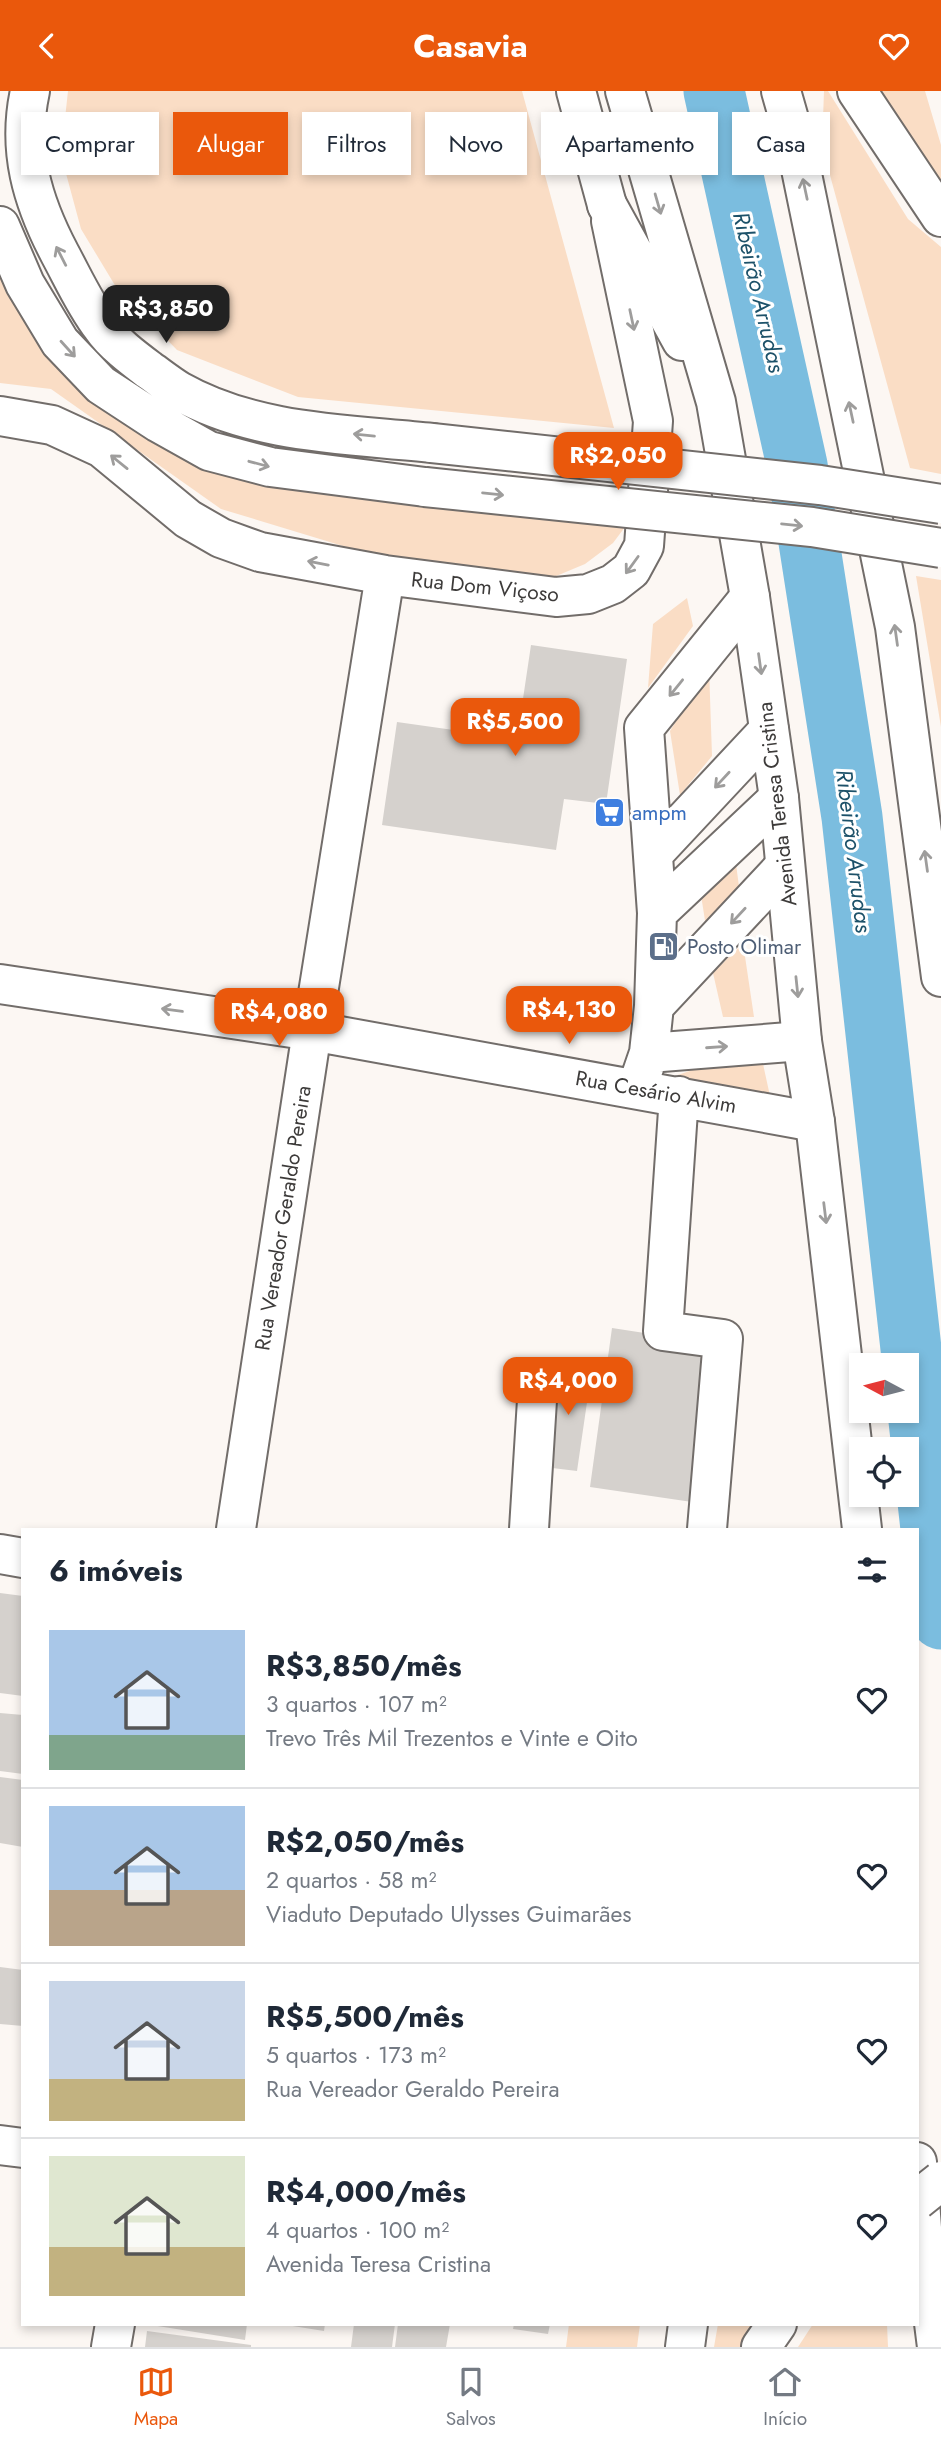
<!DOCTYPE html>
<html lang="pt">
<meta charset="utf-8">
<style>
:root{--surface:#fff;--page:#f2f2f3;--text:#1f2937;--muted:#747a83;--line:#e0e1e3;--accent:#ea580c}
body{margin:0;font-family:Jost,sans-serif;background:var(--page);color:var(--text);height:100vh;display:flex;flex-direction:column;font-size:26px;white-space:nowrap}
*{box-sizing:border-box;margin:0}
p{font-size:23px;color:var(--muted)}
.icon{flex:none;width:38px;height:38px;fill:none;stroke:currentColor;stroke-width:2;stroke-linecap:round;stroke-linejoin:round}
.map{position:relative;flex:1;overflow:hidden}
.side{position:absolute;left:21px;top:1437px;width:898px;height:798px;display:flex;flex-direction:column;background:var(--surface);border-radius:0px;box-shadow:0 4px 10px #0003}
.side>*{flex:none}
.hud{position:absolute;left:21px;top:21px;width:900px;height:63px;display:flex;gap:14px}
.needle{width:46px;rotate:277deg}
.tools{position:absolute;left:849px;top:1262px;display:grid;gap:14px}
.tools a{display:grid;place-items:center;width:70px;height:70px;border-radius:0px;background:var(--surface);box-shadow:0 4px 10px #0003;font-size:35px}
.price{position:absolute;translate:-50% -60px;padding:0 16px;border-radius:14px;background:var(--accent);color:#fff;font-size:23px;line-height:46px;filter:drop-shadow(0 2px 4px #0008)}
.price::after{content:'';position:absolute;left:50%;top:42px;width:21px;height:16px;margin-left:-10px;background:inherit;clip-path:polygon(0 0,100% 0,50% 100%)}
.price.selected{background:#222;color:#fff}
ul{padding:0;list-style:none}
li{display:flex;align-items:center;gap:21px;height:175px;padding:0 28px}
li+li{border-top:2px solid var(--line)}
li span{display:grid;place-items:center;flex:none;width:196px;height:140px;border-radius:0px;color:#555}
li>.icon{margin-inline-start:auto}
span .icon{width:84px;height:84px;fill:#fffc;stroke-width:1}
li b{font-size:30px}
h2{display:flex;justify-content:space-between;align-items:center;height:84px;padding:0 28px;font-size:30px}
.tag{padding:0 24px;border-radius:0px;background:var(--surface);box-shadow:0 4px 10px #0003;font-size:24px;line-height:63px}
.tag.selected{background:var(--accent);color:#fff}
header{display:flex;justify-content:space-between;align-items:center;height:91px;padding:0 28px;background:var(--accent);color:#fff;font-size:32px;font-weight:700}
.tab-bar{display:flex;justify-content:space-around;align-items:center;height:98px;border-top:2px solid var(--line);background:var(--surface);font-size:19px;color:var(--muted)}
.tab-bar a{display:grid;justify-items:center;gap:4px}
.tab-bar .selected{color:var(--accent)}
.map>svg:first-child{display:block}
.green{fill:#faddc5}
.lines{fill:none;stroke-linecap:round;stroke-linejoin:round}
.river{stroke:#7bbddf;stroke-width:61}
.building{fill:#d5d1cd}
.minor-casing{stroke:#726d6a;stroke-width:42}
.major-casing{stroke:#726d6a;stroke-width:42}
.highway-casing{stroke:#726d6a;stroke-width:42}
.minor{stroke:#fff;stroke-width:38}
.major{stroke:#fff;stroke-width:38}
.highway{stroke:#fff;stroke-width:38}
.major-bridge-casing{stroke:#726d6a;stroke-width:42;stroke-linecap:butt}
.highway-bridge-casing{stroke:#726d6a;stroke-width:42;stroke-linecap:butt}
.major-bridge{stroke:#fff;stroke-width:38}
.highway-bridge{stroke:#fff;stroke-width:38}
.oneway{stroke:#9e9d9c}
.labels{text-anchor:middle;stroke-width:6;stroke-linejoin:round;paint-order:stroke}
.street-label{font-size:21px;fill:#3d3b3a;stroke:#fff}
.shop-label{font-size:21px;fill:#366cbe;stroke:#fff;text-anchor:start}
.service-label{font-size:21px;fill:#4e5e75;stroke:#fff;text-anchor:start}
.water-label{font-size:23px;font-style:italic;fill:#1c5169;stroke:#fff}
</style>
<header><svg class="icon" aria-label="back" viewBox="0 0 24 24"><path d="M15 5l-7 7 7 7"/></svg>Casavia<svg class="icon" aria-label="heart" viewBox="0 0 24 24"><path d="M12 20l-8-8c-3-5 5-10 8-4 3-6 11-1 8 4z"/></svg></header>
<div class="map">
<svg width="941" height="2256" viewBox="0 0 941 2256">
<rect width="100%" height="100%" fill="#fcf7f3"/>
<path class="green" d="M68,0H522L614,337L298,306L177,259L116,196L81,138L61,64Z
M824,0H828L908,128L941,156V383L910,377L822,55Z
M878,0H925L941,54V90Z
M0,163L71,268L179,344L628,432L613,452L585,473L549,488L366,462L221,418L51,298L0,292Z
M916,485L941,489V636Z
M687,507L693,535L648,597L653,533Z
M709,576L712,665L680,704L670,640Z
M736,773L740,803L706,836L701,804Z
M743,852L754,926H723L713,882Z
M716,971L763,973L770,1005L669,987Z
M569,2233H640L637,2256H566Z
M718,2233H753L743,2256H714Z
M813,2233H887L888,2256H798Z"/>
<g class="lines">
<path class="river" d="M714,0L797,374L852,726L941,1528"/>
</g>
<path class="building" d="M531,554L627,568L606,713L564,708L556,759L382,734L397,631L517,648Z
M612,1237L716,1253L692,1411L590,1396Z
M558,1273L592,1277L577,1380L544,1376Z
M0,1502L23,1505V1605L0,1602Z
M0,1622L23,1624V1683L0,1680Z
M0,1686L23,1689V1756L0,1752Z
M0,1876L23,1879V1935L0,1933Z
M145,2233H247L245,2249Z
M280,2233H325L324,2240Z
M354,2233H395L392,2256H351Z
M398,2233H450L446,2256H395Z
M514,2233H550L548,2243L513,2238Z
M147,2240L251,2254V2256H145Z"/>
<g class="lines">
<defs>
<path id="minor" d="M0,325L52,334L102,357L188,428L221,447L260,461L385,484L556,506L588,503L613,493L631,479L644,455L653,330L611,130
M654,762L769,639
M657,822L779,707
M0,893L312,940L815,1031
M654,915L785,775
M649,962L802,950
M637,997L649,962L654,915L657,822L644,637L750,506
M679,1005L663,1240L723,1248L707,1438
M236,1438L312,940L385,484
M529,1438L537,1309
M0,1463L23,1467
M0,2054L23,2057
M111,2256L115,2233
M685,2256L688,2233"/>
<path id="major" d="M30,0C17,59 32,110 60,163C73,187 85,214 102,236C113,252 133,267 149,279C159,286 169,294 179,300C255,343 347,343 432,352
M576,0L607,114
M0,135L25,193L60,251L101,294L159,332L209,360L270,376L425,396"/>
<path id="highway" d="M625,0L716,311L750,506L779,707L802,950L815,1031L862,1438
M781,0L795,49L895,536L941,886
M857,0L941,126
M607,114L682,250
M917,2071L922,2137L937,2256
M761,2256L777,2233"/>
</defs>
<use href="#minor" class="minor-casing"/>
<use href="#major" class="major-casing"/>
<use href="#highway" class="highway-casing"/>
<use href="#minor" class="minor"/>
<use href="#major" class="major"/>
<use href="#highway" class="highway"/>
<defs>
<path id="major-bridge" d="M432,352L820,394L941,413
M425,396L812,436L941,457"/>
<path id="highway-bridge" d="M917,2109L941,2090"/>
</defs>
<use href="#major-bridge" class="major-bridge-casing"/>
<use href="#highway-bridge" class="highway-bridge-casing"/>
<use href="#major-bridge" class="major-bridge"/>
<use href="#highway-bridge" class="highway-bridge"/>
</g>
<defs><path id="oneway-shaft" d="M-6 0H5M1.5-3L5.5 0L1.5 3" fill="none" stroke-width="1.6" stroke-linecap="round" stroke-linejoin="round" transform="scale(1.75)"/></defs>
<g class="oneway">
<use href="#oneway-shaft" transform="translate(805 98) rotate(-102)"/>
<use href="#oneway-shaft" transform="translate(658 113) rotate(74)"/>
<use href="#oneway-shaft" transform="translate(61 165) rotate(-117)"/>
<use href="#oneway-shaft" transform="translate(632 229) rotate(78)"/>
<use href="#oneway-shaft" transform="translate(68 258) rotate(48)"/>
<use href="#oneway-shaft" transform="translate(851 321) rotate(-102)"/>
<use href="#oneway-shaft" transform="translate(364 344) rotate(-174)"/>
<use href="#oneway-shaft" transform="translate(119 371) rotate(-141)"/>
<use href="#oneway-shaft" transform="translate(259 373) rotate(15)"/>
<use href="#oneway-shaft" transform="translate(493 403) rotate(6)"/>
<use href="#oneway-shaft" transform="translate(792 434) rotate(6)"/>
<use href="#oneway-shaft" transform="translate(318 472) rotate(-169)"/>
<use href="#oneway-shaft" transform="translate(632 474) rotate(126)"/>
<use href="#oneway-shaft" transform="translate(896 544) rotate(-98)"/>
<use href="#oneway-shaft" transform="translate(760 573) rotate(82)"/>
<use href="#oneway-shaft" transform="translate(676 597) rotate(129)"/>
<use href="#oneway-shaft" transform="translate(722 689) rotate(133)"/>
<use href="#oneway-shaft" transform="translate(926 770) rotate(-98)"/>
<use href="#oneway-shaft" transform="translate(738 825) rotate(133)"/>
<use href="#oneway-shaft" transform="translate(797 896) rotate(84)"/>
<use href="#oneway-shaft" transform="translate(172 919) rotate(-172)"/>
<use href="#oneway-shaft" transform="translate(717 956) rotate(-4)"/>
<use href="#oneway-shaft" transform="translate(825 1122) rotate(83)"/>
</g>
<defs>
<symbol id="supermarket-square" viewBox="-11 -11 22 22"><rect x="-9" y="-9" width="18" height="18" rx="4" fill="#3f7fe0" stroke="#fff"/><path d="M-6-5.5h2.5l.6 2H6L4.5 2H-2.5L-4.4-4H-6ZM-1.5 3.2a1.3 1.3 0 1 0 .1 0ZM3 3.2a1.3 1.3 0 1 0 .1 0Z" fill="#fff"/></symbol>
<symbol id="fuel-square" viewBox="-11 -11 22 22"><rect x="-9" y="-9" width="18" height="18" rx="4" fill="#5c6f8a" stroke="#fff"/><path d="M-5.5-6h7V0h2V4h1.3V-2.5L3-4.5l.8-.8L6-3V5H2.5V1h-1V6h-7ZM-4.2-4.7v3.2H.2V-4.7Z" fill="#fff"/></symbol>
</defs>
<g fill-rule="evenodd">
<use href="#supermarket-square" x="592" y="704" width="35" height="35"/>
<use href="#fuel-square" x="646" y="838" width="35" height="35"/>
</g>
<g class="labels">
<g class="street-label">
<text transform="translate(485 496) rotate(6)" y="7">Rua Dom Viçoso</text>
<text transform="translate(777 713) rotate(-97)" y="7">Avenida Teresa Cristina</text>
<text transform="translate(656 1001) rotate(10)" y="7">Rua Cesário Alvim</text>
<text transform="translate(283 1127) rotate(-81)" y="7">Rua Vereador Geraldo Pereira</text>
</g>
<g class="shop-label">
<text x="632" y="729">ampm</text>
</g>
<g class="service-label">
<text x="687" y="863">Posto Olimar</text>
</g>
<g class="water-label">
<text transform="translate(759 201) rotate(77)" y="8">Ribeirão Arrudas</text>
<text transform="translate(854 760) rotate(83)" y="8">Ribeirão Arrudas</text>
</g>
</g>
</svg>
<div class="tools">
<a><svg class="needle" viewBox="-14 -14 28 28"><path d="M0-13l5 13h-10z" fill="#e53935"/><path d="M0 13l5-13h-10z" fill="#747a83"/></svg></a>
<a><svg class="icon" aria-label="locate" viewBox="0 0 24 24"><circle cx="12" cy="12" r="6"/><path d="M12 2v4M12 18v4M2 12h4M18 12h4"/></svg></a>
</div>
<b class="price selected" style="left:166px;top:254px">R$3,850</b>
<b class="price" style="left:618px;top:401px">R$2,050</b>
<b class="price" style="left:515px;top:667px">R$5,500</b>
<b class="price" style="left:569px;top:955px">R$4,130</b>
<b class="price" style="left:279px;top:957px">R$4,080</b>
<b class="price" style="left:568px;top:1326px">R$4,000</b>
<div class="hud">
<a class="tag">Comprar</a>
<a class="tag selected">Alugar</a>
<a class="tag">Filtros</a>
<a class="tag">Novo</a>
<a class="tag">Apartamento</a>
<a class="tag">Casa</a>
</div>
<section class="side">
<h2>6 imóveis<svg class="icon" aria-label="filters" viewBox="0 0 24 24"><path d="M4 7h16M4 17h16"/><circle cx="9" cy="7" r="2"/><circle cx="15" cy="17" r="2"/></svg></h2>
<ul>
<li><span style="background:linear-gradient(#a9c7e8 75%,#7fa58c 0)"><svg class="icon" aria-label="home" viewBox="0 0 24 24"><path d="M3 11l9-7 9 7M6 9v11h12V9"/></svg></span><div><b>R$3,850/mês</b><p>3 quartos · 107 m²</p><p>Trevo Três Mil Trezentos e Vinte e Oito</p></div><svg class="icon" aria-label="heart" viewBox="0 0 24 24"><path d="M12 20l-8-8c-3-5 5-10 8-4 3-6 11-1 8 4z"/></svg></li>
<li><span style="background:linear-gradient(#a9c7e8 60%,#b9a48a 0)"><svg class="icon" aria-label="home" viewBox="0 0 24 24"><path d="M3 11l9-7 9 7M6 9v11h12V9"/></svg></span><div><b>R$2,050/mês</b><p>2 quartos · 58 m²</p><p>Viaduto Deputado Ulysses Guimarães</p></div><svg class="icon" aria-label="heart" viewBox="0 0 24 24"><path d="M12 20l-8-8c-3-5 5-10 8-4 3-6 11-1 8 4z"/></svg></li>
<li><span style="background:linear-gradient(#c9d6e8 70%,#c2b280 0)"><svg class="icon" aria-label="home" viewBox="0 0 24 24"><path d="M3 11l9-7 9 7M6 9v11h12V9"/></svg></span><div><b>R$5,500/mês</b><p>5 quartos · 173 m²</p><p>Rua Vereador Geraldo Pereira</p></div><svg class="icon" aria-label="heart" viewBox="0 0 24 24"><path d="M12 20l-8-8c-3-5 5-10 8-4 3-6 11-1 8 4z"/></svg></li>
<li><span style="background:linear-gradient(#dfe7d0 65%,#c2b280 0)"><svg class="icon" aria-label="home" viewBox="0 0 24 24"><path d="M3 11l9-7 9 7M6 9v11h12V9"/></svg></span><div><b>R$4,000/mês</b><p>4 quartos · 100 m²</p><p>Avenida Teresa Cristina</p></div><svg class="icon" aria-label="heart" viewBox="0 0 24 24"><path d="M12 20l-8-8c-3-5 5-10 8-4 3-6 11-1 8 4z"/></svg></li>
</ul>
</section>
</div>
<nav class="tab-bar">
<a class="selected"><svg class="icon" aria-label="map" viewBox="0 0 24 24"><path d="M3 6l6-2 6 2 6-2v14l-6 2-6-2-6 2zM9 4v14M15 6v14"/></svg>Mapa</a>
<a><svg class="icon" aria-label="saved" viewBox="0 0 24 24"><path d="M7 4h10v16l-5-4-5 4z"/></svg>Salvos</a>
<a><svg class="icon" aria-label="home" viewBox="0 0 24 24"><path d="M3 11l9-7 9 7M6 9v11h12V9"/></svg>Início</a>
</nav>
